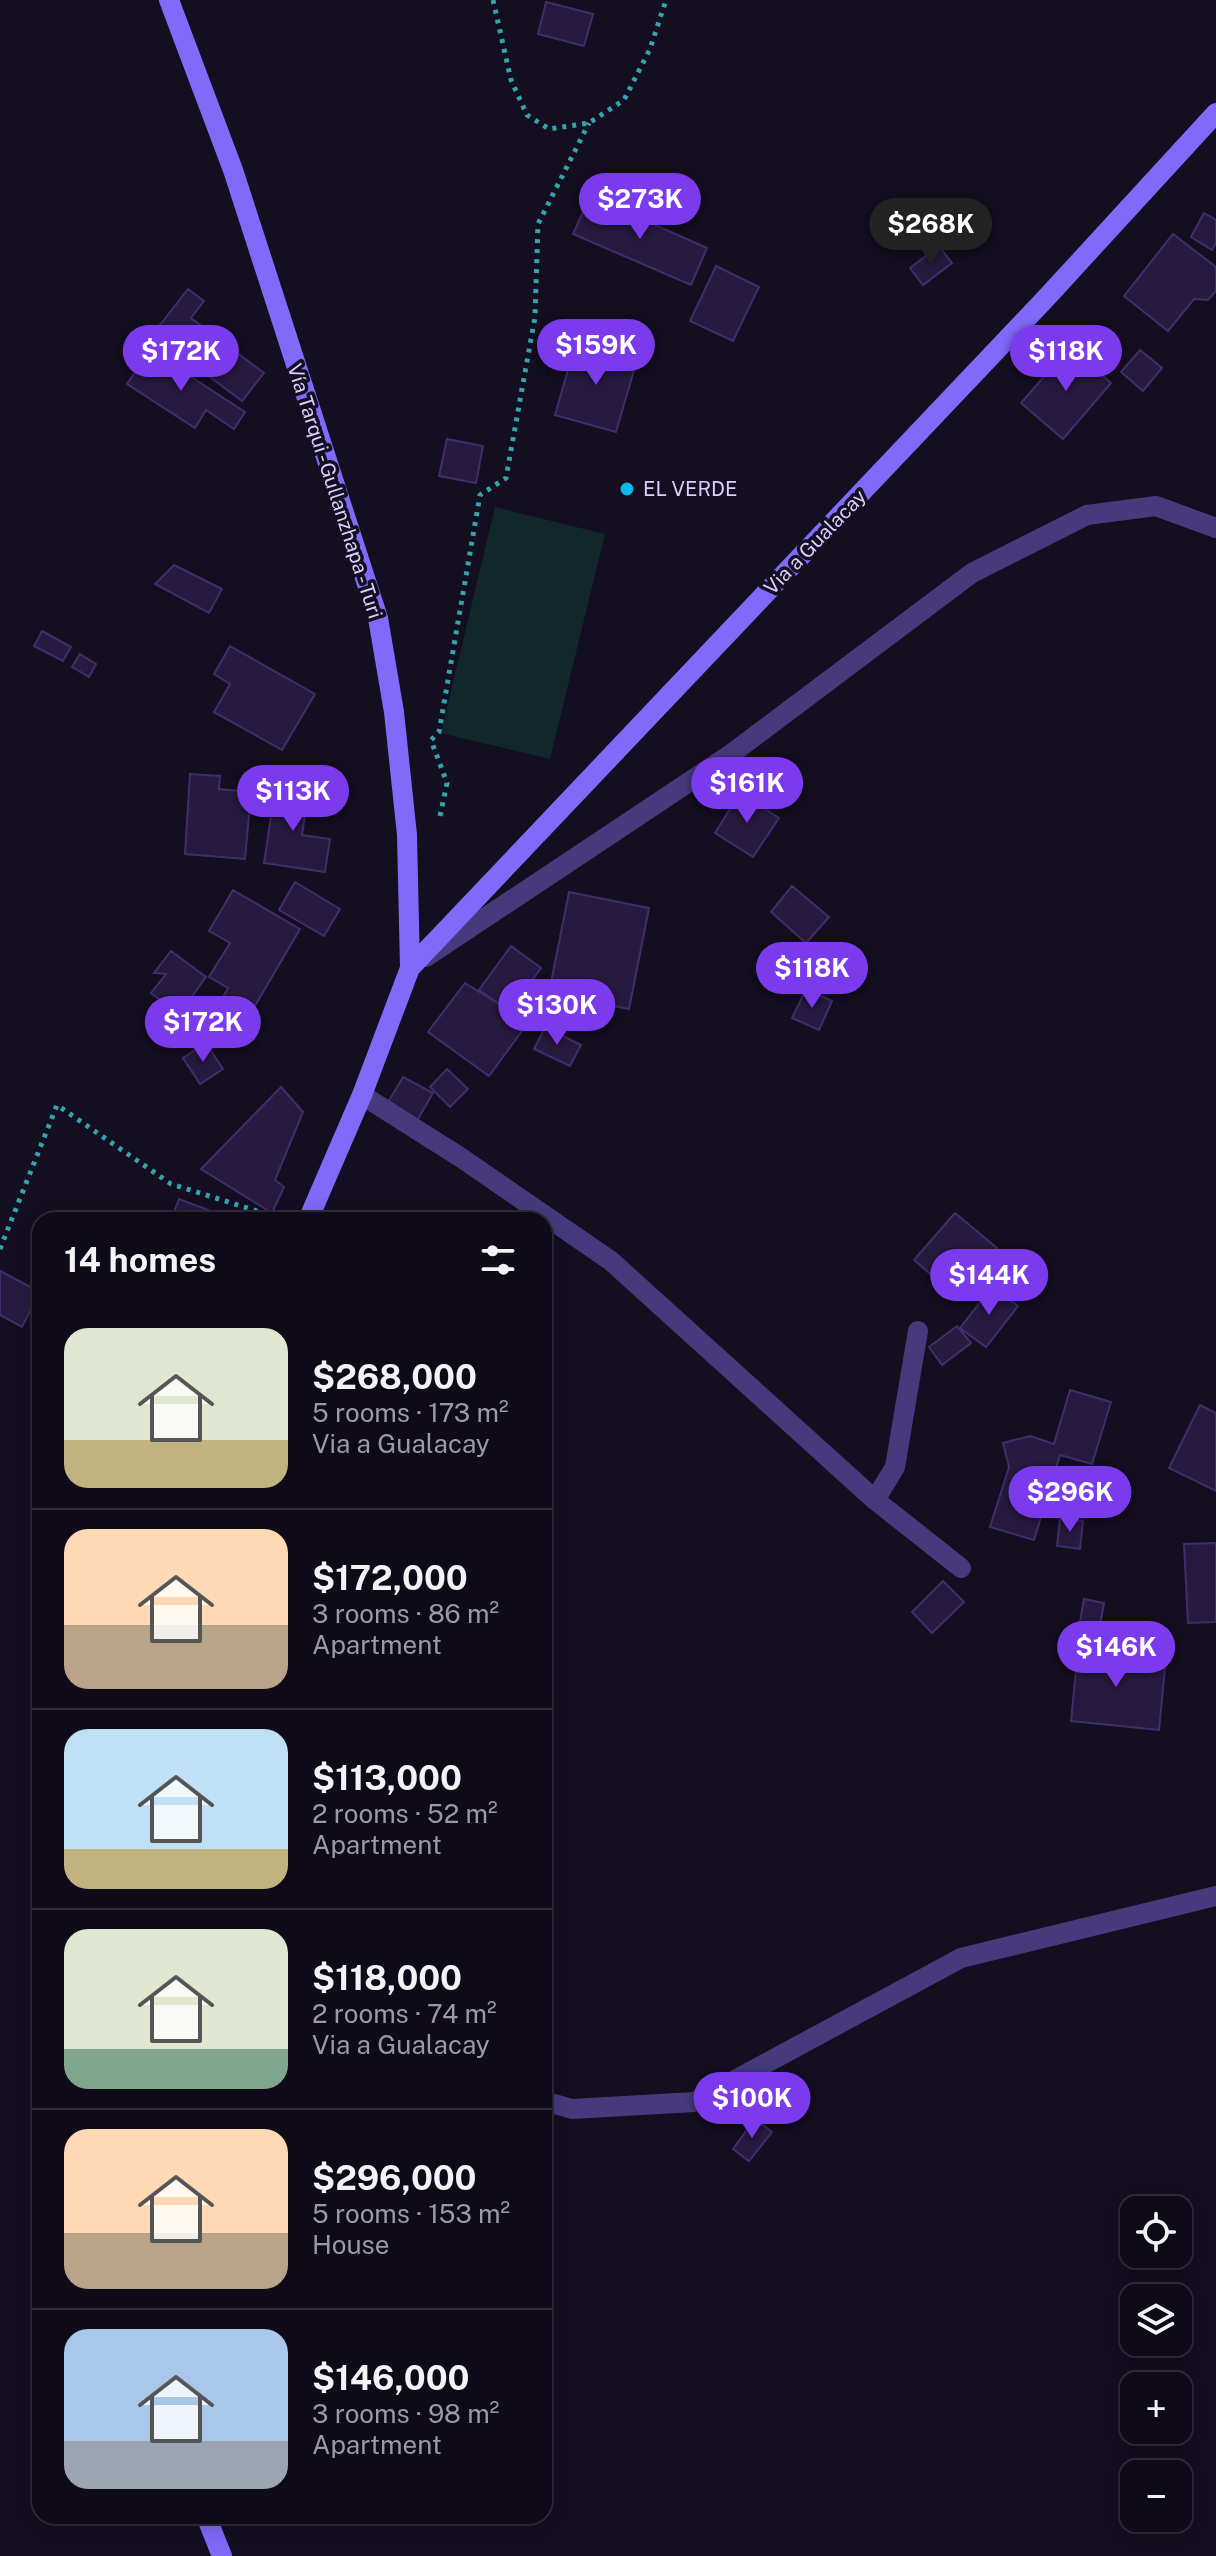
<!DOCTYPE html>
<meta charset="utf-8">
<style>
:root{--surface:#0e0a18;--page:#1c1825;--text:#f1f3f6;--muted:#9b9aa2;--line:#2e2b37;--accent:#7c3aed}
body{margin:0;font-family:"Public Sans",sans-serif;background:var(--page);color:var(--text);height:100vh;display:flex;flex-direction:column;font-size:30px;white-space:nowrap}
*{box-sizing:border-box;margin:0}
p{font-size:26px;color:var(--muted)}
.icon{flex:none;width:44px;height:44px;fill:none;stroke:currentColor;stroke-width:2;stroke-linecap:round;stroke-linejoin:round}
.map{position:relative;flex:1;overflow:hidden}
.panel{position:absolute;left:32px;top:1212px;width:520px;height:1312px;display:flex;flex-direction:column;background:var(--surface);border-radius:24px;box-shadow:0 4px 20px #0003,0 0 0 2px var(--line)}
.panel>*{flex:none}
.fabs{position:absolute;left:1120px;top:2196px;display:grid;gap:16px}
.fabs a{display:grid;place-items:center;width:72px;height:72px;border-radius:16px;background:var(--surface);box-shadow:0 4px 20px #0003,0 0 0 2px var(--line);font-size:40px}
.price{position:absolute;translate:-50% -68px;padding:0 18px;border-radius:28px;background:var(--accent);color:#fff;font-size:26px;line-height:52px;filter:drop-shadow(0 2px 4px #0008)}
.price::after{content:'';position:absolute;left:50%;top:48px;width:24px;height:18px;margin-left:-12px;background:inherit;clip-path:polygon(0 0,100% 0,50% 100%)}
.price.selected{background:#222;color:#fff}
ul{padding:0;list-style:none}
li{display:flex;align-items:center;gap:24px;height:200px;padding:0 32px}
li+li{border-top:2px solid var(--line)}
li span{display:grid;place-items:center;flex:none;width:224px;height:160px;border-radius:24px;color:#555}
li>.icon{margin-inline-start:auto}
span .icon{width:96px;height:96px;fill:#fffc;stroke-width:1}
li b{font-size:34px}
h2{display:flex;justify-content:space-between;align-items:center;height:96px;padding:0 32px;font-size:34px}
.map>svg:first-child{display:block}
.green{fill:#112729}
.building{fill:#271a40;stroke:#422d6b;stroke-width:2}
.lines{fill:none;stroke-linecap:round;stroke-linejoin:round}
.path{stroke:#33a3ad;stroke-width:5;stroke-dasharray:4 6;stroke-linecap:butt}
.lane{stroke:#463a7d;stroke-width:20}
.street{stroke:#463a7d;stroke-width:20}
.secondary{stroke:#8169f9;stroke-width:20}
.poi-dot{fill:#0ab7ee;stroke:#130e20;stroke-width:3}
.labels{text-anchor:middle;stroke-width:7;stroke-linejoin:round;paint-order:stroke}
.poi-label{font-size:20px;fill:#dacefd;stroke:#130e20;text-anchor:start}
.street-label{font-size:20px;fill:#dacefd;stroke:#130e20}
</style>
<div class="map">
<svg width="1216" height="2556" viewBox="0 0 1216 2556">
<rect width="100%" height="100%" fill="#130e20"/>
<path class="green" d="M495,507L605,534L550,759L441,733Z"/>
<path class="building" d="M546,2L593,14L584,46L538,34Z
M590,196L707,248L691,285L573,234Z
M1204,213L1216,220V243L1212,250L1191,237Z
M1173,234L1216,267V291L1208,300L1194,299L1168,331L1124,296Z
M939,246L952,263L923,285L910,268Z
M716,266L759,287L733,341L690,321Z
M188,289L204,301L191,318L264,373L242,401L153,334Z
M576,342L637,360L616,432L555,415Z
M1070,347L1111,383L1063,439L1021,403Z
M150,350L245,412L234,429L206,410L195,428L127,384Z
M1140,350L1162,368L1143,391L1121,372Z
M447,439L483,446L476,483L439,476Z
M174,565L222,589L209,613L155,584Z
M42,631L71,647L63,661L34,646Z
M230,646L315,694L282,750L214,712L230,684L214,674Z
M80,654L96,664L89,677L72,667Z
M190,774L220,776L219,789L251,792L245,859L185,854Z
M276,783L309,788L302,835L330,839L325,872L264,863Z
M740,793L779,818L753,857L715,833Z
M295,882L340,909L324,936L279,910Z
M792,886L829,917L806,943L771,912Z
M233,890L300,929L249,1016L221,1001L228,988L209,977L230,943L209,931Z
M569,892L649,908L629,1009L549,993Z
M511,946L541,968L510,1011L479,990Z
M171,951L206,977L179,1014L151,993L166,974L154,973Z
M465,983L510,1011L525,1027L489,1076L428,1032Z
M806,989L832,1001L819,1030L792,1018Z
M545,1027L581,1045L570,1066L534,1049Z
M206,1043L223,1069L200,1084L183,1058Z
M447,1069L468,1089L450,1107L430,1087Z
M403,1077L433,1093L417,1121L387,1104Z
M281,1087L303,1112L275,1180L284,1187L272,1213L201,1169Z
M179,1199L219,1214L217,1220H171Z
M955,1213L997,1248L956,1296L914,1260Z
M0,1271L40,1292L22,1327L0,1315Z
M992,1287L1018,1306L986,1347L960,1328Z
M957,1326L971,1343L942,1365L929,1347Z
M1070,1390L1111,1402L1092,1464L1060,1455L1034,1540L990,1527L1009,1467L1003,1443L1030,1436L1054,1444Z
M1200,1405L1216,1413V1491L1169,1468Z
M1060,1519L1083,1521L1080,1549L1057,1546Z
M1216,1543V1622L1188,1623L1184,1544Z
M943,1581L964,1602L932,1633L912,1612Z
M1084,1599L1104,1603L1098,1637L1078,1633Z
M1079,1640L1121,1644L1119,1663L1165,1668L1159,1730L1071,1721Z
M755,2119L772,2132L749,2161L733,2149Z"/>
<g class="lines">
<path class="path" d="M493,0L511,80L527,115L549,129L589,123L624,100L650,49L666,0
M440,816L447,783L431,740L439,732L480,495L506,478L535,317L538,224L589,123
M0,1249L57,1105L171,1184L279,1218"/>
<path class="lane" d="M875,1500L895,1467L918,1331
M544,2101L572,2109L694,2102L961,1958L1216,1896"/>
<path class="street" d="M426,957L731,754L972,573L1087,515L1156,506L1216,528
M362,1095L460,1157L611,1261L875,1500L961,1568"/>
<path class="secondary" d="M169,0L233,170L378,618L394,712L407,835L410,968L362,1095L308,1220
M410,968L1047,297L1216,113
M206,2516L222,2556"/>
</g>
<circle class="poi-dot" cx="627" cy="489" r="8"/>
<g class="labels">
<g class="poi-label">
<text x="643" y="496">EL VERDE</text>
</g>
<g class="street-label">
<text transform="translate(335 491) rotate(72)" y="7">Vía Tarqui - Gullanzhapa - Turi</text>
<text transform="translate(815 542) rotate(-46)" y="7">Via a Gualacay</text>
</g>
</g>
</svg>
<div class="fabs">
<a><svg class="icon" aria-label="locate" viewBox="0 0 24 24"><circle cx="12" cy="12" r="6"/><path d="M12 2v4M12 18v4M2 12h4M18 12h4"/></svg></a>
<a><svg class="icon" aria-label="layers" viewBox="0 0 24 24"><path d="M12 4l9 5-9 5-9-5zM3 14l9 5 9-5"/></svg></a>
<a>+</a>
<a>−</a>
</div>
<b class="price" style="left:640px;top:241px">$273K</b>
<b class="price selected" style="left:931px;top:266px">$268K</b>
<b class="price" style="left:596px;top:387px">$159K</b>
<b class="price" style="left:181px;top:393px">$172K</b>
<b class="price" style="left:1066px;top:393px">$118K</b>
<b class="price" style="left:747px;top:825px">$161K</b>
<b class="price" style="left:293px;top:833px">$113K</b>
<b class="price" style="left:812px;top:1010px">$118K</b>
<b class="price" style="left:557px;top:1047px">$130K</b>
<b class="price" style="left:203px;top:1064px">$172K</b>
<b class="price" style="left:989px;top:1317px">$144K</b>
<b class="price" style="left:1070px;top:1534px">$296K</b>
<b class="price" style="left:1116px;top:1689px">$146K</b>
<b class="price" style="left:752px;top:2140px">$100K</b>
<section class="panel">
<h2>14 homes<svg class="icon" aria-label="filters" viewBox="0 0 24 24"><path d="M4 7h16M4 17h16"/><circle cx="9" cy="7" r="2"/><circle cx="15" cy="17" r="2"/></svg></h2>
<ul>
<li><span style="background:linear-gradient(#dfe7d0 70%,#c2b280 0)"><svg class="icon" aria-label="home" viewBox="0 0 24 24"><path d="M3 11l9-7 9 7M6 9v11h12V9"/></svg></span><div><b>$268,000</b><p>5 rooms · 173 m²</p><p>Via a Gualacay</p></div></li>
<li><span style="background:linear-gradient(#ffd9b3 60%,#b9a48a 0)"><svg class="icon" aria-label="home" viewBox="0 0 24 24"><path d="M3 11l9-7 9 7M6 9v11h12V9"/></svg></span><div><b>$172,000</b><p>3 rooms · 86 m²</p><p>Apartment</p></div></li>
<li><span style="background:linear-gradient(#bfe0f5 75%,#c2b280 0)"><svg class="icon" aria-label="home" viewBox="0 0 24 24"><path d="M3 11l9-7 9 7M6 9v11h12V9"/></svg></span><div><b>$113,000</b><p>2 rooms · 52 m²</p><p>Apartment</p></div></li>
<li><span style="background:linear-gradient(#dfe7d0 75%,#7fa58c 0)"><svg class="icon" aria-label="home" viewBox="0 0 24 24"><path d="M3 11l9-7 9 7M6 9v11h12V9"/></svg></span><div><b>$118,000</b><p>2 rooms · 74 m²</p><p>Via a Gualacay</p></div></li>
<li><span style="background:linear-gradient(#ffd9b3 65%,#b9a48a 0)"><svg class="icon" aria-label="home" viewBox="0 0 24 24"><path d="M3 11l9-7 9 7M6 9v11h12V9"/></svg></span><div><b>$296,000</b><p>5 rooms · 153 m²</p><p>House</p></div></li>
<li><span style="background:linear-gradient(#a9c7e8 70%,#9aa5b1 0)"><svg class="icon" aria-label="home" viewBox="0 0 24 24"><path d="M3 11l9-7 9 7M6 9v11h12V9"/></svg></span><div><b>$146,000</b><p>3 rooms · 98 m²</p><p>Apartment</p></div></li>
</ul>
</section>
</div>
